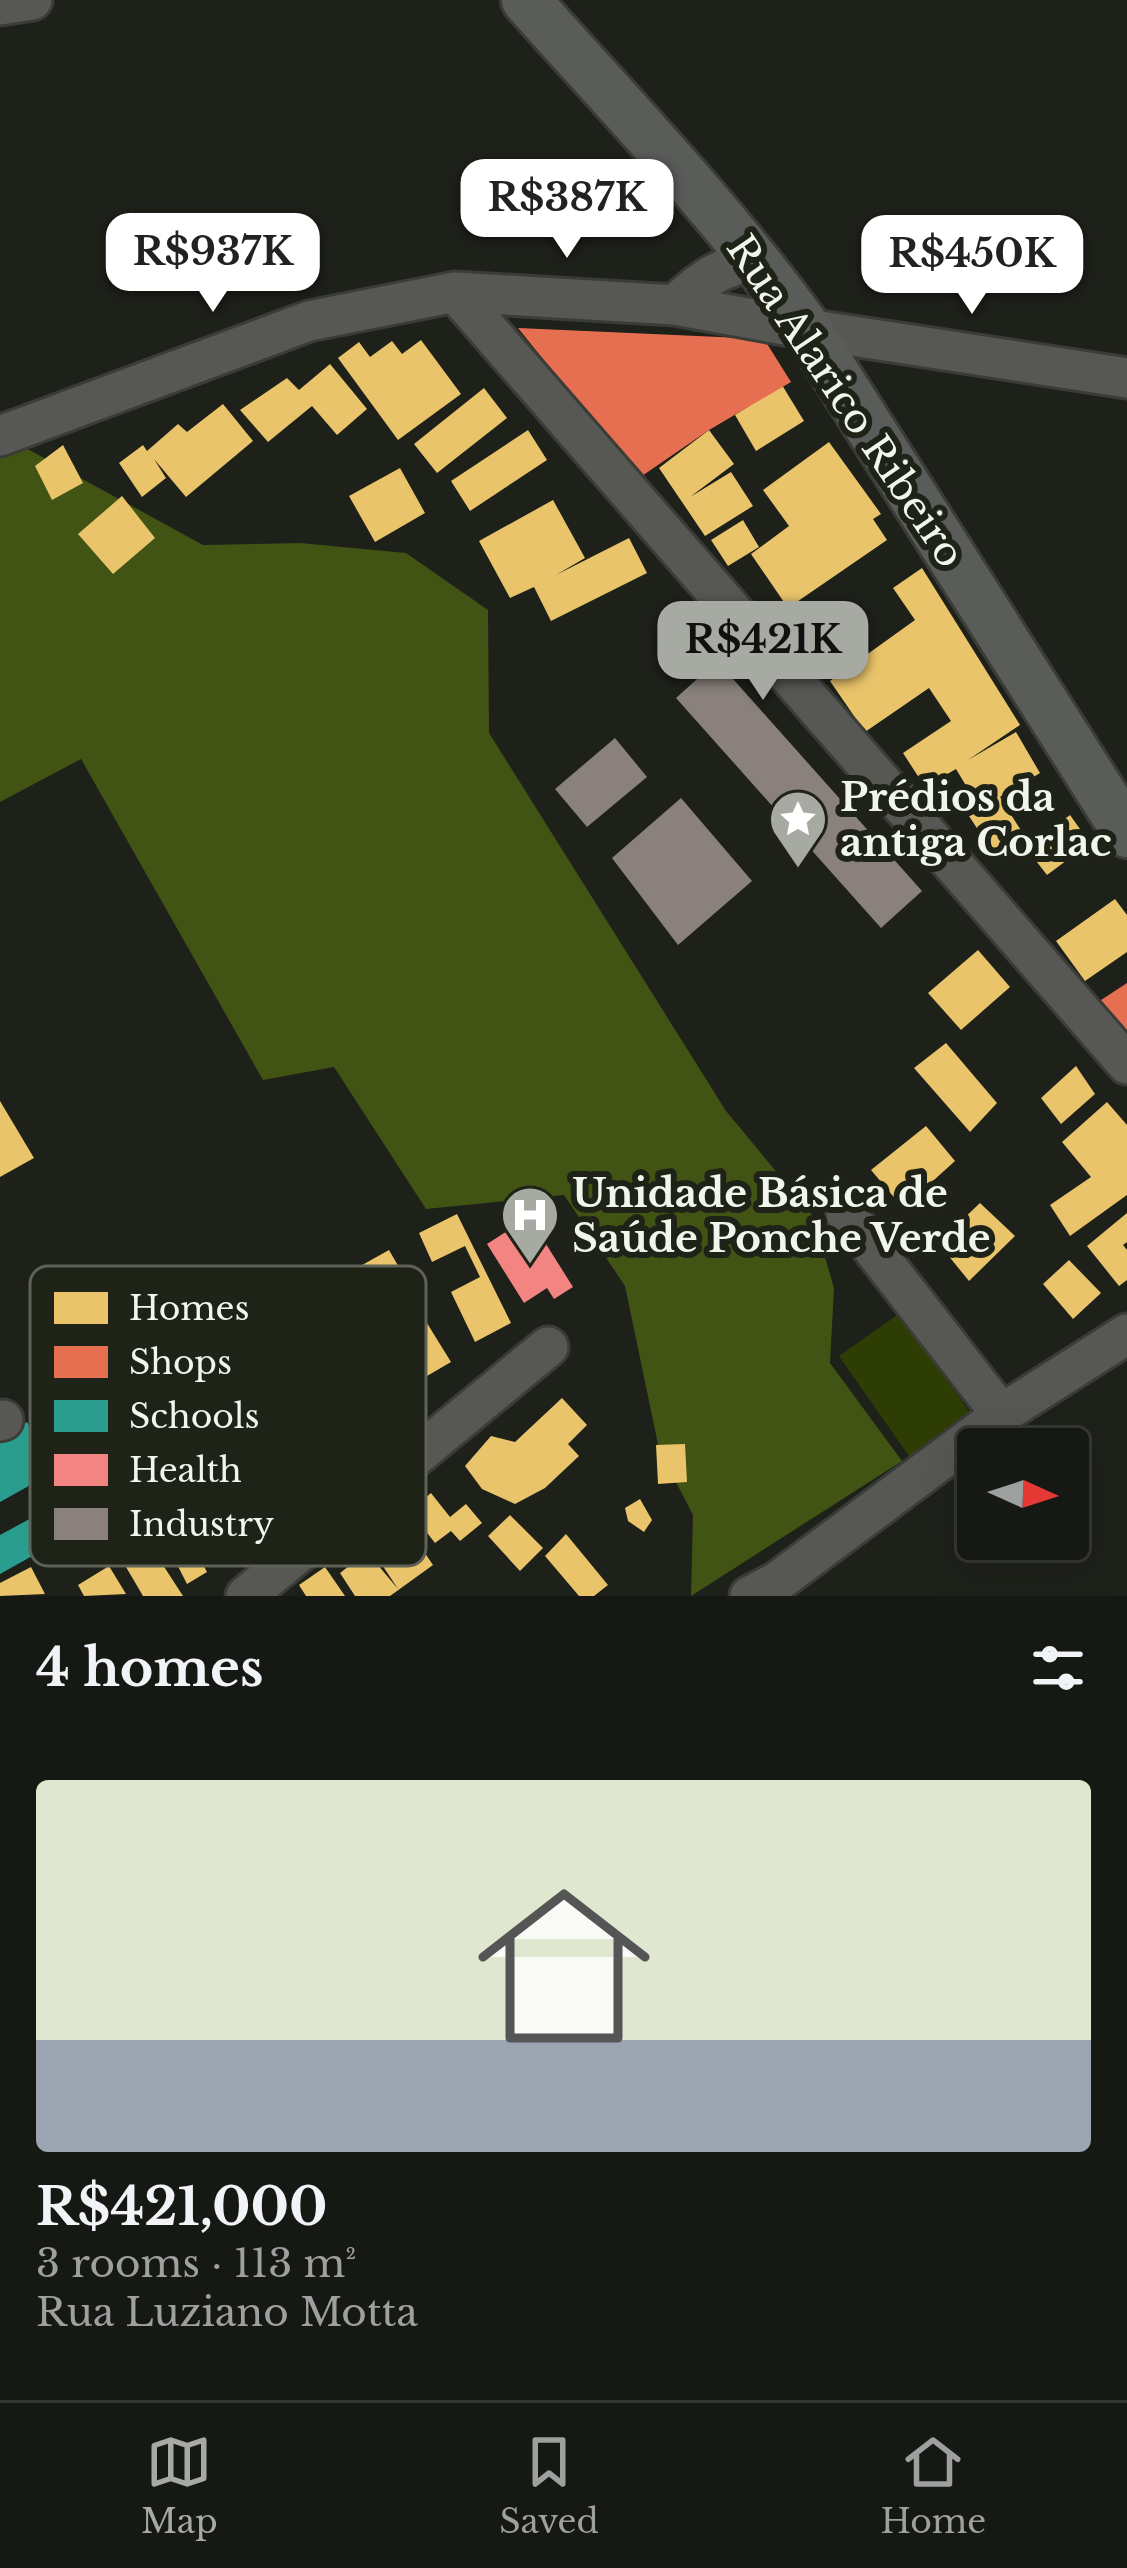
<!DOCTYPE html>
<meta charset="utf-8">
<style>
:root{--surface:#161814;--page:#232522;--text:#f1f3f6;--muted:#9ea0a0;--line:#353734;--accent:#a7aaa2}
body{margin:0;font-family:"Libre Baskerville",serif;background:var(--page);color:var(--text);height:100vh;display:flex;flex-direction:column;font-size:45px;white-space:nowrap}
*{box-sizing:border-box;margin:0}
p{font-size:39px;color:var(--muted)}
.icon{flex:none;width:66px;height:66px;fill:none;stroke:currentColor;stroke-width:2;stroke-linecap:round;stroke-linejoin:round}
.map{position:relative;height:1596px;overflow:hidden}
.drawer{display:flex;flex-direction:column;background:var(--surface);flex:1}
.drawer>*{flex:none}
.needle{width:78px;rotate:93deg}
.fabs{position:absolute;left:957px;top:1428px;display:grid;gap:24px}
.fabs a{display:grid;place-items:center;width:132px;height:132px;border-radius:12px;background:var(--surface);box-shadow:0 12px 48px #0002,0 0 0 3px var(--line);font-size:60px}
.price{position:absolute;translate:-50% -102px;padding:0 27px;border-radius:24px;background:#fff;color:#222;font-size:39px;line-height:78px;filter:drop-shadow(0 3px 6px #0008)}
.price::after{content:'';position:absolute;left:50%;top:72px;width:36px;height:27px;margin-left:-18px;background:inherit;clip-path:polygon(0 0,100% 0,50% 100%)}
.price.selected{background:var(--accent);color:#111}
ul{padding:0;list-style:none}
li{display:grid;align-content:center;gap:24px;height:636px;padding:0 36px}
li+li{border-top:3px solid var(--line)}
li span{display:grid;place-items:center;height:372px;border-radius:12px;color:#555}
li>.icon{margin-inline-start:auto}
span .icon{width:216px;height:216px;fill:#fffc;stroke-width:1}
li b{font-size:51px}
h2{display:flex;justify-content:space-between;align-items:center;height:144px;padding:0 36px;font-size:51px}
.dock{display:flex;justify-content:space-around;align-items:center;height:168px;border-top:3px solid var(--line);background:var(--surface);font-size:33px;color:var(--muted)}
.dock a{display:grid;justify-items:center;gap:6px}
.dock .selected{color:var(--accent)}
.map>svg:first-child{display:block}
.green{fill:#2e3d04}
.forest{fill:#415414}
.homes{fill:#e9c46a}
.shops{fill:#e76f51}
.schools{fill:#2a9d8f}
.health{fill:#f28482}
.industry{fill:#8a817c}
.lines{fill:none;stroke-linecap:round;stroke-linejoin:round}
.minor-casing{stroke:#3a3c37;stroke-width:45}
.major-casing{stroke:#3a3c37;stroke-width:54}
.minor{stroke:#575854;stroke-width:39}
.major{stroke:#5a5c5a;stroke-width:48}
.labels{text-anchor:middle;stroke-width:12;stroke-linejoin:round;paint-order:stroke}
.street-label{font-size:39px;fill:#f1f5ec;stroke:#1f2317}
.poi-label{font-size:39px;font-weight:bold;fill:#f1f5ec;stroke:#1f2317;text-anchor:start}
.key{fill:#1f2317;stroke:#5e6257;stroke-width:3}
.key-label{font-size:33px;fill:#f1f5ec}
</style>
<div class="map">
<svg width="1127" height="1596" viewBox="0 0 1127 1596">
<rect width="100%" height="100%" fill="#1e201a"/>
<path class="green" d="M900,1313L970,1413L909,1456L839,1356Z"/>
<path class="forest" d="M24,447L203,545L300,543L406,553L488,610L489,733L726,1111L813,1216L834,1288L830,1363L902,1461L691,1596L693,1515L659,1449L625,1286L564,1195L426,1209L334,1067L263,1080L81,759L0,802V458Z"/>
<path class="homes" d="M421,340L461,394L398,440L338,358L359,342L370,357L392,341L402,354Z
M330,364L367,409L337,435L312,406L268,442L240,410L287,378L299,390Z
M782,385L804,421L756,451L735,415Z
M484,388L507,418L437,473L414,444Z
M223,404L253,441L186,497L154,459L166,478L142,497L119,463L143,445L147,451L178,424L187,432Z
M528,430L547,460L470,511L451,481Z
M709,430L734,464L690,497L731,472L753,506L705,536L659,468Z
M829,442L881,514L873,519L887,540L788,608L751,554L789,526L763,490Z
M63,445L83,483L52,500L35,466Z
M400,468L425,513L375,542L349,496Z
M122,496L155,538L113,574L78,534Z
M553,500L585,558L556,575L629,538L647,573L551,621L534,587L510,598L479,541Z
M743,520L759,547L728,566L711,540Z
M922,568L1020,725L968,760L1016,732L1040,773L1000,797L1027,840L997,859L969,816L980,809L956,769L925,787L903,753L951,721L929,688L865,732L830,681L915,620L893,588Z
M1070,815L1090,843L1047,875L1026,848Z
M1115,899L1127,915V952L1085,981L1056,941Z
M978,950L1010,987L961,1030L928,993Z
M946,1043L997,1103L970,1132L914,1068Z
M1076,1066L1095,1094L1061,1124L1041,1098Z
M0,1101L34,1158L0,1177Z
M1107,1102L1127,1125V1195L1070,1236L1050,1205L1091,1177L1062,1142Z
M926,1126L955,1161L903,1208L871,1170Z
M980,1203L1015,1236L969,1281L938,1243Z
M1127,1213V1242L1123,1245L1127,1250V1280L1119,1286L1087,1246Z
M457,1214L511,1323L475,1342L451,1292L480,1277L465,1246L432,1262L419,1233Z
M389,1250L404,1276L386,1286L403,1316L387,1326L355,1269Z
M1069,1260L1101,1293L1073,1319L1043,1284Z
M422,1315L451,1362L427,1376L399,1329Z
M562,1398L587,1425L568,1444L579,1456L545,1488L515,1504L482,1489L465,1466L491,1436L515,1442Z
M128,1421L207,1572L187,1584L159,1529L142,1539L90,1445Z
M685,1444L687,1482L658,1484L656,1445Z
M431,1493L450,1517L466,1504L482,1523L460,1541L451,1531L435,1543L410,1511Z
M640,1499L652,1520L644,1532L628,1521L625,1508Z
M510,1515L543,1548L520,1571L488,1536Z
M404,1522L433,1565L390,1596H355L340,1573L367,1552L398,1589L369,1545Z
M566,1534L608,1585L594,1596H579L545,1556Z
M152,1548L183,1596H143L126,1567Z
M109,1566L126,1594L84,1596L78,1585Z
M31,1567L45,1594L0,1596V1583Z
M325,1567L345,1596H306L299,1585Z"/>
<path class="shops" d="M518,328L764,339L791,382L709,430L639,478Z
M1127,983V1041L1098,1002Z"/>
<path class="schools" d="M27,1422L84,1527L0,1574V1535L48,1509L34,1483L0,1502V1437Z"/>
<path class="health" d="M529,1217L573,1287L554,1299L547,1288L524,1303L487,1244Z"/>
<path class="industry" d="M717,661L922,891L881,928L676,698Z
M615,738L647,777L587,827L555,789Z
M681,798L752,881L678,945L612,858Z"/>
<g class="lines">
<defs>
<path id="minor" d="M0,5L32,0
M455,292L1127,1064
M675,305C701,280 721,266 757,260
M0,436L309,321L455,292L675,305L807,329L1127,378
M846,1214L1002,1415
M0,1421L3,1420
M246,1596L548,1347
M750,1596L777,1582L1011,1408L1127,1334"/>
<path id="major" d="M526,0C622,108 722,211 807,329L1127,833"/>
</defs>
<use href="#minor" class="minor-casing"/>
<use href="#major" class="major-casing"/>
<use href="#minor" class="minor"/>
<use href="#major" class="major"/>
</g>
<defs>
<symbol id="sight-pin" viewBox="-11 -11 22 30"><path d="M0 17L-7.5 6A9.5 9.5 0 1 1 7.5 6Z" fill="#a7aaa2" stroke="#1f2317"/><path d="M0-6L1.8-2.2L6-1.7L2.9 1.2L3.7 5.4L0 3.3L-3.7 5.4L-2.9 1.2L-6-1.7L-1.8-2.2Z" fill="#fff"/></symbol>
<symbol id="hospital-pin" viewBox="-11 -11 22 30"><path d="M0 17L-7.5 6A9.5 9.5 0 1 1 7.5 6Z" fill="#a7aaa2" stroke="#1f2317"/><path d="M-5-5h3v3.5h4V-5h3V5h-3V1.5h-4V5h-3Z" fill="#fff"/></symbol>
</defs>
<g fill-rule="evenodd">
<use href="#sight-pin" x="765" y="786" width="66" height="90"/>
<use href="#hospital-pin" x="497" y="1182" width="66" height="90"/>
</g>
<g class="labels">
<g class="street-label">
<text transform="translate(846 401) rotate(56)" y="14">Rua Alarico Ribeiro</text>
</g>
<g class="poi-label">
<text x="840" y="811">Prédios da<tspan x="840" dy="45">antiga Corlac</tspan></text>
<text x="572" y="1207">Unidade Básica de<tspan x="572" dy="45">Saúde Ponche Verde</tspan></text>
</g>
</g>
<rect x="30" y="1266" width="396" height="300" rx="18" class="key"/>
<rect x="54" y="1292" width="54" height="32" fill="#e9c46a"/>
<rect x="54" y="1346" width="54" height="32" fill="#e76f51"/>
<rect x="54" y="1400" width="54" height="32" fill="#2a9d8f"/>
<rect x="54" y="1454" width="54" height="32" fill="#f28482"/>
<rect x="54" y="1508" width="54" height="32" fill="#8a817c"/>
<g class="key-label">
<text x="129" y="1320">Homes</text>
<text x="129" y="1374">Shops</text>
<text x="129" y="1428">Schools</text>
<text x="129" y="1482">Health</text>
<text x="129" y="1536">Industry</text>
</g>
</svg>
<div class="fabs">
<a><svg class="needle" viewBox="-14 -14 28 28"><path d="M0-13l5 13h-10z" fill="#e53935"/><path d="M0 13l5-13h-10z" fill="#9ea0a0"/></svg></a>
</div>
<b class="price" style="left:567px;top:261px">R$387K</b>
<b class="price" style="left:213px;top:315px">R$937K</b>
<b class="price" style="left:972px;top:317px">R$450K</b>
<b class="price selected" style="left:763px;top:703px">R$421K</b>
</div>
<section class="drawer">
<h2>4 homes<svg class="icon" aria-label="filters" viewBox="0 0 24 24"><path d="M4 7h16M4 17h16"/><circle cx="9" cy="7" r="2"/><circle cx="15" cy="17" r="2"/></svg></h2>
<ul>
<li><span style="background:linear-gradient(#dfe7d0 70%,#9aa5b1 0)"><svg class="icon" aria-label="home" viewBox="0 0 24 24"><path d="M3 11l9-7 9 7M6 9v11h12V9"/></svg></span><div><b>R$421,000</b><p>3 rooms · 113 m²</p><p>Rua Luziano Motta</p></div></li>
</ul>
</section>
<nav class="dock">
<a class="selected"><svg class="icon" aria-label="map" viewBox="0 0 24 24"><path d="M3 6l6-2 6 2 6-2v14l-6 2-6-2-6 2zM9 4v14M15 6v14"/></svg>Map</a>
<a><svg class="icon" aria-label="saved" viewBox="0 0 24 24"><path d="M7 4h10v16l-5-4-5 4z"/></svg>Saved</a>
<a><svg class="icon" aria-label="home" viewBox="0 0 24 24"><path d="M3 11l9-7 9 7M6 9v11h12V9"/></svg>Home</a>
</nav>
